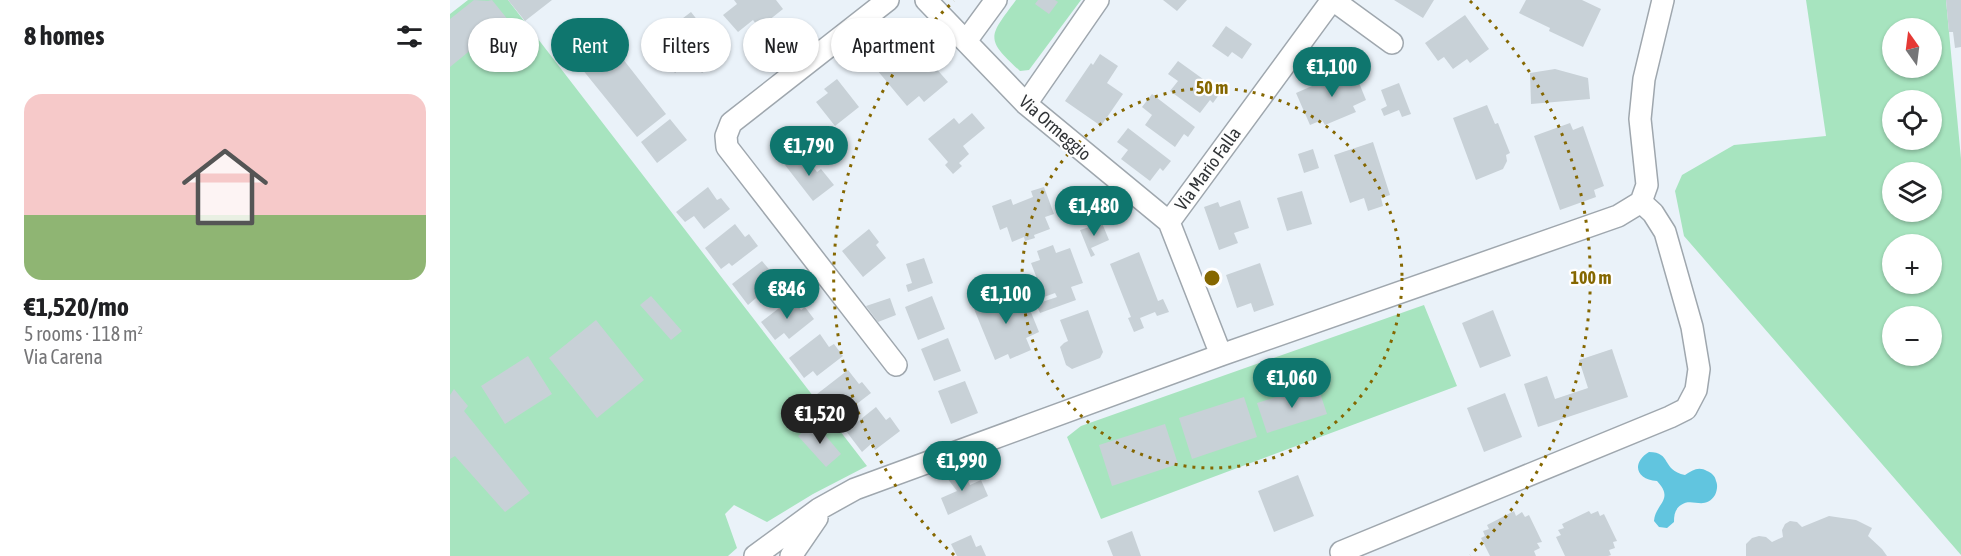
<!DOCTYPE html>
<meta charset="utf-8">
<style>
:root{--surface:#fff;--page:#f2f2f2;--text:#202124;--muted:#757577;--accent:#0f766e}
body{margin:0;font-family:"Asap Condensed",sans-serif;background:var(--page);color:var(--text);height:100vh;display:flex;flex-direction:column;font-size:22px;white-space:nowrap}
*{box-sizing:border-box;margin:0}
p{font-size:20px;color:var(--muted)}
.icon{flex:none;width:33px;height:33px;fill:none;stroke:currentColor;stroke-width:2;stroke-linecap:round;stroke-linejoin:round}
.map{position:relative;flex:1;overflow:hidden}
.panel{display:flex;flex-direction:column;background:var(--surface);width:450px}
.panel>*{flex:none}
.guide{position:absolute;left:18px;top:18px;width:570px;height:54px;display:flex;gap:12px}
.needle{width:39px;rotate:346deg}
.fabs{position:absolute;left:1432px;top:18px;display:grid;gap:12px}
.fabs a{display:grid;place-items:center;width:60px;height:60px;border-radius:50%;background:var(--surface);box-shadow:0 2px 4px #0004;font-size:30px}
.price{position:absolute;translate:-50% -51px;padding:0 14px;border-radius:21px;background:var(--accent);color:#fff;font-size:20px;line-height:39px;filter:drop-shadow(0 2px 3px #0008)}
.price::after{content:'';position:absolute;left:50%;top:36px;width:18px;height:14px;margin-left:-9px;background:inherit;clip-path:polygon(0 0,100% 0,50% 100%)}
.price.current{background:#222;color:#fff}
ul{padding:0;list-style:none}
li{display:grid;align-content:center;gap:12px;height:318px;padding:0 24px}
li span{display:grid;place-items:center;height:186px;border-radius:18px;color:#555}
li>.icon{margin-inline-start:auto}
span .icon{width:108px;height:108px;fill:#fffc;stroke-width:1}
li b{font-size:26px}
h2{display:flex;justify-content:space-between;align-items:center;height:72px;padding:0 24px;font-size:26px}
.tag{padding:0 21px;border-radius:27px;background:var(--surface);box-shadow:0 2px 4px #0004;font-size:21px;line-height:54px}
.tag.current{background:var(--accent);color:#fff}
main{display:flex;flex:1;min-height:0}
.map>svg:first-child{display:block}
.green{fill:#a7e4bf;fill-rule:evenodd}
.water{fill:#61c5df}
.building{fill:#c8d1d7}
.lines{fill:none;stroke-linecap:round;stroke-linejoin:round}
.minor-casing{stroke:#9fa7ae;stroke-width:24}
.minor{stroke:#fff;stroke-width:21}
.ring{fill:none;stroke:#856700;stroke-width:3;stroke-dasharray:3 6}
.labels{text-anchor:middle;stroke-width:4.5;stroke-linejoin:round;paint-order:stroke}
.street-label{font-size:18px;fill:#303336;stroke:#fefefe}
.centre{fill:#856700;stroke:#fefefe;stroke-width:3}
.ring-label{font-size:18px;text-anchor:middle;font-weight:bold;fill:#856700;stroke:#fefefe;stroke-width:4.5;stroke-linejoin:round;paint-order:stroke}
</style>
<main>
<section class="panel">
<h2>8 homes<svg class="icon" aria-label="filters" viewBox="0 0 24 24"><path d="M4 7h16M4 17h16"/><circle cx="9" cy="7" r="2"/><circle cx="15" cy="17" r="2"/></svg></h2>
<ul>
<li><span style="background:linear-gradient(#f6c9c9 65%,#8fb573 0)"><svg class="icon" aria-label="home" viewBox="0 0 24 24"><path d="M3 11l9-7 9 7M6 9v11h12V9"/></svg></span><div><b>€1,520/mo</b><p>5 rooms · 118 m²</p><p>Via Carena</p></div></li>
</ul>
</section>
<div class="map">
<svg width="1511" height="556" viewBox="0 0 1511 556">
<rect width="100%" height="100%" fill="#eaf2f9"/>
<path class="green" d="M18,0H58L417,466L363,494L317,522L284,505L275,514L287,548L278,556H0V14Z
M566,0H631L579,70L570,71C534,38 539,37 566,0Z
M1356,0H1496L1511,159V555L1234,236L1225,191L1232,175L1284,145L1376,136ZM1482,28V68H1443V28ZM1482,100V140H1443V100ZM1482,172V212H1443V172ZM1443,244H1482V284H1443ZM1443,316H1482V356H1443Z
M974,305L1007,386L651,519L617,437L631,426Z"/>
<path class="water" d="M1199,452C1222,452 1211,470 1235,475C1242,470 1249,466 1257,471C1262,473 1265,476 1266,481C1268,485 1267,491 1265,495C1255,511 1242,497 1231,505C1225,509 1224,515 1224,522L1217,528L1209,527L1204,521C1205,504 1225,500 1207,481C1186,480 1181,463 1199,452Z"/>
<path class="building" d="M24,0L38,1L42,0L84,52L64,67L39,35L0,67V19Z
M58,0H102L75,21Z
M284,0H326L333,9L309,28L303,20L288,32L273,15L287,4Z
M588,0H605L608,2L599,14L585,4Z
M713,0H737L727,11Z
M944,0H984L973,18Z
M1076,0H1132L1151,9L1133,47L1099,31L1100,28L1069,13Z
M1496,0H1511V47L1505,48L1503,32H1499Z
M241,12L275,55L252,73L241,60L225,73L198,40L209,31L222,47L227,43L216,31Z
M1015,15L1039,49L1020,63L1017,59L1003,69L994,57L988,61L975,43Z
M776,26L802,44L792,59L782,52L778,57L762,46Z
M443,36L465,62L471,63L477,58L498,82L474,102L469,96L457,106L417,58Z
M162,45L216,114L187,137L132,69Z
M650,54L668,66L657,83L673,94L651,126L615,101L641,63L643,65Z
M728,61L771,92L763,103L760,100L750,113L720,91L728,81L718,74Z
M903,68L916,100L903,106L906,112L875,125L872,120L860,125L846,93Z
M1105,69L1138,78L1140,99L1081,104L1080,73Z
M387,79L409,107L385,126L366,102L378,93L374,89Z
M949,83L961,114L952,117L949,110L934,116L931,109L937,106L931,90Z
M702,94L745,127L738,137L734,134L725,147L695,125L702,115L692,107Z
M1037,105L1045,124L1048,123L1060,153L1056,155L1057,161L1053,169L1026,180L1003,118Z
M522,113L535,128L513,146L519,154L509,163L512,166L503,174L495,165L498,162L478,139L504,118L509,124Z
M220,119L237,140L207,163L191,142Z
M1120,123L1123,130L1133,126L1154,186L1144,190L1146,197L1110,210L1084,136Z
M678,128L721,161L713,171L710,168L700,181L671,159L678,150L667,142Z
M923,142L940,195L931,198L933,206L918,211L914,198L900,203L884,155Z
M863,149L869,168L854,173L848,154Z
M351,151L367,172L371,169L384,185L363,201L335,165Z
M258,187L267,200L271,198L280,209L254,229L244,216L235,222L226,212Z
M594,187L604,214L595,217L600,229L584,235L585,238L575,241L574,237L562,242L557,227L550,230L542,206L561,199L563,205L583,197L581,191Z
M852,191L862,224L837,231L827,198Z
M790,200L799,228L784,233L788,243L769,250L754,207L768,202L770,207Z
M652,223L659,240L641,248L645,255L641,257L630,230Z
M285,224L295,237L299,234L308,246L282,266L279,263L271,269L255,248Z
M419,229L429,242L426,245L436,258L413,277L392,251Z
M603,245L606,253L620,248L633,283L621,287L626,300L590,313L586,304L607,297L605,293L594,297L581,263L590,260L587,251Z
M689,252L708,301L713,299L719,312L707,316L705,312L690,318L694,328L684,332L678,318L681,317L660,264Z
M474,258L483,283L458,292L456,285L462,283L456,264Z
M312,261L323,274L327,271L337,283L311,303L306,298L298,305L282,284Z
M810,263L824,305L804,312L801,303L787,308L776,275Z
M546,294L551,305L574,295L589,332L576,338L581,350L560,359L558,354L545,360L522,304Z
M201,296L232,331L221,340L190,305Z
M482,296L495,329L468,340L455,307Z
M342,298L351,310L355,307L364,319L339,339L334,333L325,340L311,322Z
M440,298L446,315L428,322L416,306Z
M638,310L653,352L650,358L622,369L616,365L610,347L614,343L618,341L610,320Z
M1043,310L1061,356L1030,368L1012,323Z
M146,320L194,380L147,418L99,358Z
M370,334L379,347L384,344L393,356L367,376L363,371L354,378L339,358Z
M498,338L511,371L484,381L471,349Z
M1162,349L1178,397L1088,427L1074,384L1097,376L1105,399L1138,388L1129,360Z
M78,356L102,394L55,424L31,386Z
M398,370L409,384L412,382L421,393L395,413L391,408L382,414L367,394Z
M515,381L528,413L501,424L488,391Z
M867,384L877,414L817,433L807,403Z
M4,389L18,406L14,411L80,493L55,512L5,456L0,459V395Z
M1055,393L1072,437L1034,452L1017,408Z
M794,397L807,437L742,459L729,418Z
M426,407L436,420L440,417L450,431L425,450L421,444L412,452L396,431Z
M364,422L391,454L376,467L348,436Z
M715,424L728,464L662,486L649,445Z
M512,467L520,485L531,480L538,496L498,515L491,498L507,491L494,474Z
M848,475L864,516L824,532L808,491Z
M1064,511L1066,516L1072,512L1075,517L1079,515L1092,542L1087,543L1090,548L1084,551L1086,556H1040L1031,538L1035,536L1033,531L1039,529L1037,525Z
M1139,511L1141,514L1148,511L1150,516L1154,514L1167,541L1163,542L1165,548L1159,550L1161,555L1158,556H1115L1106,537L1111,535L1108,530L1114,528L1112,524Z
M1379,516L1406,520L1422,528L1418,536L1432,549L1437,556H1296V544L1302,538L1309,536L1316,537L1322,542L1333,537L1332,530L1335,524L1340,521L1347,522L1352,527Z
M682,531L691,556H663L657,541Z
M521,535L526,547L531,545L536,556H507L501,544Z"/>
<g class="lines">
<defs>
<path id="minor" d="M438,0L281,123L276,136L277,147L446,365
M476,0L576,104L719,222L771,355
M883,0L942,43
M516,41L546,0
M576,104L648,0
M719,222L882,0
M891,552L1220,417L1236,409L1246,390L1249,369L1242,327L1215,232L1203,213L1191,202
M305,556L369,509L405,489L771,355L1168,216L1191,202L1197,185L1190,119L1194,79L1213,0
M341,556L367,518"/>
</defs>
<use href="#minor" class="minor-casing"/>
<use href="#minor" class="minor"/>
</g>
<g class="ring">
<circle cx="762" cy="278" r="190"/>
<path d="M504 555A379 379 0 0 1 504 1M1020 1A379 379 0 0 1 1020 555"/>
</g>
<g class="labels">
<g class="street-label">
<text transform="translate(605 128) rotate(41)" y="6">Via Ormeggio</text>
<text transform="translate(758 169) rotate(-54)" y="6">Via Mario Falla</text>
</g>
</g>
<circle cx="762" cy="278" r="9" class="centre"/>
<g class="ring-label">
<text x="762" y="94">50 m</text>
<text x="1141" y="284">100 m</text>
</g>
</svg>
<div class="fabs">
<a><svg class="needle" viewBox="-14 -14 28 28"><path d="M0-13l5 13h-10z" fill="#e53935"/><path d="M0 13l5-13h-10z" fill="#757577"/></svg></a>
<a><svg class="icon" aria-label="locate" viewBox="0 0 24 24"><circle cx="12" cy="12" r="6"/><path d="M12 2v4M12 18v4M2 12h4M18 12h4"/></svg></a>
<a><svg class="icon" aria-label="layers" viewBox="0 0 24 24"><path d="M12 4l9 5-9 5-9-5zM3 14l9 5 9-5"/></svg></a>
<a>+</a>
<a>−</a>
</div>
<b class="price" style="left:882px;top:98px">€1,100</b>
<b class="price" style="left:359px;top:177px">€1,790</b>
<b class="price" style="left:644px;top:237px">€1,480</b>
<b class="price" style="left:337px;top:320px">€846</b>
<b class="price" style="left:556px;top:325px">€1,100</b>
<b class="price" style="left:842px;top:409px">€1,060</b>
<b class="price current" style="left:370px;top:445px">€1,520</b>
<b class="price" style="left:512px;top:492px">€1,990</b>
<div class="guide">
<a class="tag">Buy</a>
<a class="tag current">Rent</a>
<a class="tag">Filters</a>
<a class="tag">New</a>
<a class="tag">Apartment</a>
</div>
</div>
</main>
